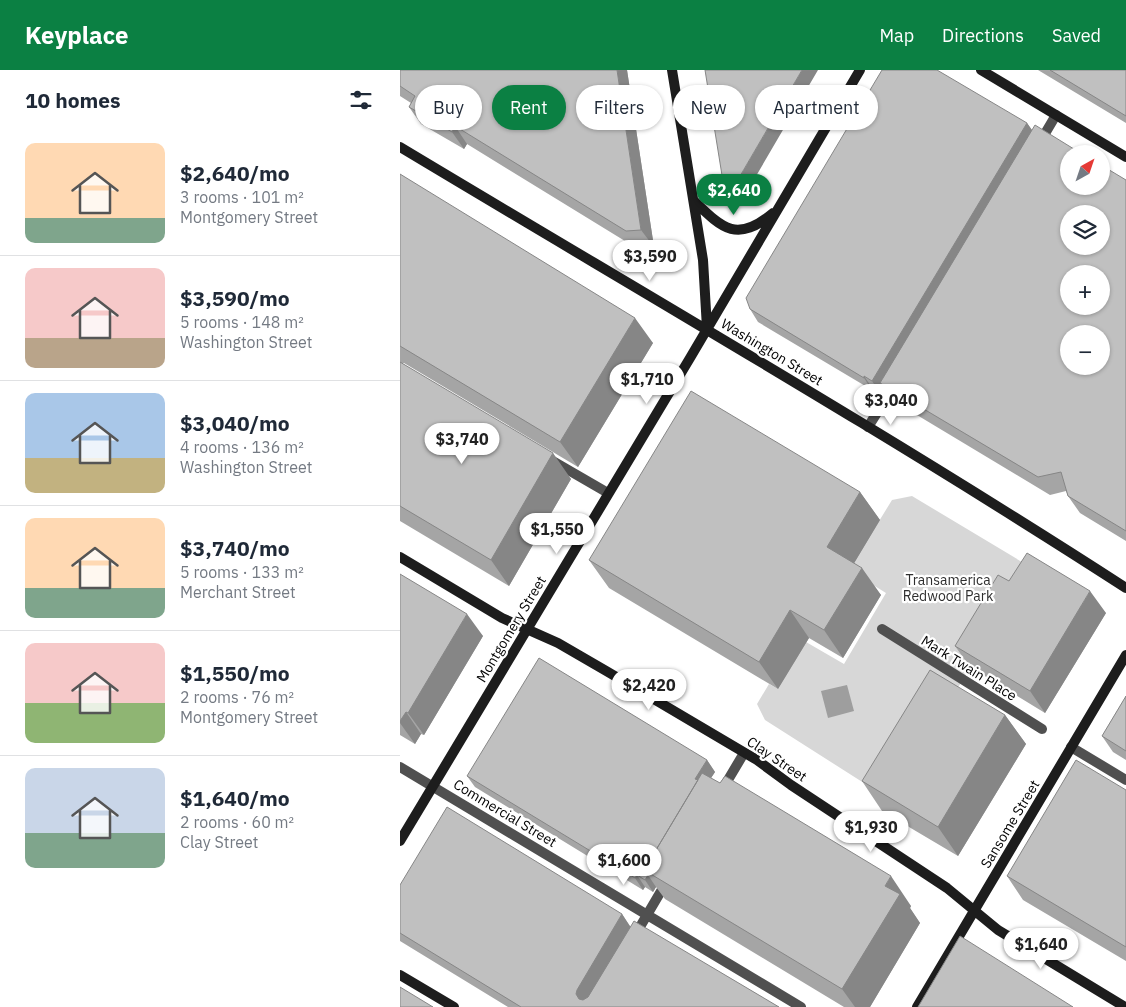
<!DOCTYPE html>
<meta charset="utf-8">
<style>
:root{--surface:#fff;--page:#f2f2f3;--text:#1f2937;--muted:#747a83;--line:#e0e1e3;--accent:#0b8043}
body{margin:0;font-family:"IBM Plex Sans",sans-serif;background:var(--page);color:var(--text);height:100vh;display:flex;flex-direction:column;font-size:19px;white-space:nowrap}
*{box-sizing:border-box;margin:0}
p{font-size:16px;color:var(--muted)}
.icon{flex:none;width:28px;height:28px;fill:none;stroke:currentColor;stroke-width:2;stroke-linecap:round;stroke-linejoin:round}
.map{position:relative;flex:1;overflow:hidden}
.sheet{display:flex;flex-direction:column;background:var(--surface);width:400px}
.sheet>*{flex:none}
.hud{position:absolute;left:15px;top:15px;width:475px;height:45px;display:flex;gap:10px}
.needle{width:32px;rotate:40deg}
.buttons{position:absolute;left:660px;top:75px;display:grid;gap:10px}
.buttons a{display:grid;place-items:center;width:50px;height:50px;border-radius:50%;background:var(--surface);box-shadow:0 1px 4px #0004;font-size:25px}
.price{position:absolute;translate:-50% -42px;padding:0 11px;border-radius:18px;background:#fff;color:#222;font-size:16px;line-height:32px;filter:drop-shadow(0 1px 2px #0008)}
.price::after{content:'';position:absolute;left:50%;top:30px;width:15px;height:11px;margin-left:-8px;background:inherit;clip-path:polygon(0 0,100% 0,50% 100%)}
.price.selected{background:var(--accent);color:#fff}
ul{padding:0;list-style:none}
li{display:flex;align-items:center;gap:15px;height:125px;padding:0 25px}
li+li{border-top:1px solid var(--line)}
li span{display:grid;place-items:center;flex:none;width:140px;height:100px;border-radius:10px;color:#555}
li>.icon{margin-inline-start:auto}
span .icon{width:60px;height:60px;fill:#fffc;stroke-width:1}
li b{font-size:21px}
h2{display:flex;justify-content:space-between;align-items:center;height:60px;padding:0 25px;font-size:21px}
.chip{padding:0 18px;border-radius:22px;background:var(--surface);box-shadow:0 1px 4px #0004;font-size:18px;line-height:45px}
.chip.selected{background:var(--accent);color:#fff}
header{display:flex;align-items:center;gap:30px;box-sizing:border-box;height:70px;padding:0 25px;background:var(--accent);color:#fff}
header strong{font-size:24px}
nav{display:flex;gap:28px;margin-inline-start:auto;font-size:18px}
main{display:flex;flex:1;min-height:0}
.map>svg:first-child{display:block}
.green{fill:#d7d7d7}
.water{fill:#9e9e9e}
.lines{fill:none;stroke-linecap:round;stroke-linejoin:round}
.lane{stroke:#505050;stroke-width:10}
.street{stroke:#505050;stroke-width:10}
.secondary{stroke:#1d1d1d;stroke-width:10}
.wall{fill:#a5a5a5}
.shaded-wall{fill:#868686}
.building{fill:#c0c0c0;stroke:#868686;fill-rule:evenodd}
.labels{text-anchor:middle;stroke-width:4.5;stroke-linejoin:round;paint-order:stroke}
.street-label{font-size:14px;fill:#000;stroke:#fff}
.park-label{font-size:14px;fill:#2e2e2e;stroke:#fff}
</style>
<header>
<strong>Keyplace</strong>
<nav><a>Map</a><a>Directions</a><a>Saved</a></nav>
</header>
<main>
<section class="sheet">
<h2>10 homes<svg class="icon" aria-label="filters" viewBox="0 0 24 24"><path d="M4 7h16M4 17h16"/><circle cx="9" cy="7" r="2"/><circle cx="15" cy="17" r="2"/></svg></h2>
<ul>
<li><span style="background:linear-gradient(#ffd9b3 75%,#7fa58c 0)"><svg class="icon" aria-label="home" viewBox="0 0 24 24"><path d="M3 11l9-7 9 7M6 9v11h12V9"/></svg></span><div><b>$2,640/mo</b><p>3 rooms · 101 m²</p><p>Montgomery Street</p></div></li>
<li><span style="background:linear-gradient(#f6c9c9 70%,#b9a48a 0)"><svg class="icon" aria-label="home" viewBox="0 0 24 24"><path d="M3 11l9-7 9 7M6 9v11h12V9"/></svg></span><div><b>$3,590/mo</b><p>5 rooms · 148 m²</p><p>Washington Street</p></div></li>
<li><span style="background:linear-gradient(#a9c7e8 65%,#c2b280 0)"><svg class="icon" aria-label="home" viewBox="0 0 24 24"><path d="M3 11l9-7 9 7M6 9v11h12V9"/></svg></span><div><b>$3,040/mo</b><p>4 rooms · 136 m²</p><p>Washington Street</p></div></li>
<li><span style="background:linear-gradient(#ffd9b3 70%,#7fa58c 0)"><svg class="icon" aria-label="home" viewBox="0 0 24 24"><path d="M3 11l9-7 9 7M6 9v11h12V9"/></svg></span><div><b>$3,740/mo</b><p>5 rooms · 133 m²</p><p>Merchant Street</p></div></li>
<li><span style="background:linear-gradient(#f6c9c9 60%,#8fb573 0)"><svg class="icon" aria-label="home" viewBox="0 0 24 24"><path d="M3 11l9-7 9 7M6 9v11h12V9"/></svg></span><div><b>$1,550/mo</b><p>2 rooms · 76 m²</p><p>Montgomery Street</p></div></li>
<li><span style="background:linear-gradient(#c9d6e8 65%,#7fa58c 0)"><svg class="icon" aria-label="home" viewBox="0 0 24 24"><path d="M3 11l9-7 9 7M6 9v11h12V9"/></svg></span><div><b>$1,640/mo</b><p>2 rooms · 60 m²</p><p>Clay Street</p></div></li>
</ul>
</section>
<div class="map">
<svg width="726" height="937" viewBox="0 0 726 937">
<rect width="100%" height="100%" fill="#fff"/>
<path class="green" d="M512,426L642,504L614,527L489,729L365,650L357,634L369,614L378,619L406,572L444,594L486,523L449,500L492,430Z"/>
<path class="water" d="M447,615L454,641L428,648L421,621Z"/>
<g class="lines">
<path class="lane" d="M640,72L656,45
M468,357L495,314
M671,677L726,710"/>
<path class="street" d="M151,390L208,423
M482,559L642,659
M0,697L401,937
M322,720L344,683
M234,867L267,811"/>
<path class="secondary" d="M272,0L303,190L307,258
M581,0L726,87
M0,77C243,223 488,364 726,518
M294,131C323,159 337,173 373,143
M0,487L102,548L158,573L208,602L357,690L391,715L547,818L598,860L725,937
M0,771L290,288L460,0
M0,905L54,937
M517,937L726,585"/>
</g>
<path class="wall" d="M0,0H227L254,177L238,179L67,74L64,79L21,54L9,37L11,33L0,26Z
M638,0H726V53Z
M627,53L632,60L726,110V471L680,443L668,426L666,421L650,425L492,330L484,318L480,323L473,319L472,320L358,252L350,239Z
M0,104L253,273L178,397L4,293H2L171,409L109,516L0,451Z
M460,422L480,450L454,493L481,525L443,588L409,568L378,619L209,518L189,490Z
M0,504L83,566L24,665L21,664L15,674L0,665Z
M609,511L706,543L645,643L570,597L555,576Z
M726,626V690L713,682L702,666Z
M605,645L626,674L558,786L482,741L462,711Z
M307,690L315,702L311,708L511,836L510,838L520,853L470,937H444L265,829L256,817L253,822L245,817L243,820L75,717L67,706Z
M726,720V891L623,830L607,806Z
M0,815L222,844L230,856L379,937H108L0,871Z"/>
<path class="shaded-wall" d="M217,0H227L254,177L241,160Z
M402,0H418L335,142L326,130Z
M627,53L636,66L480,313L484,318L480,323L472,311Z
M55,56L67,74L64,79L52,62Z
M235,248L253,273L178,397L160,372Z
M464,306L473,319L472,320L464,308Z
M153,383L171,409L109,516L91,490Z
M460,422L480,450L447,505L427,477Z
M462,498L481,525L443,588L424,560Z
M690,521L706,543L645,643L630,621Z
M390,540L409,568L378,619L359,592Z
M67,544L83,566L24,665L8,643Z
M6,642L21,664L15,674L0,653V651Z
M605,645L626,674L558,786L538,757Z
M307,690L315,702L305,717L295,709Z
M237,805L245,817L243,820L235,808Z
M248,805L256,817L253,822L245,810Z
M491,806L511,836L510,838L520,853L470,937H455L442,919L485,816Z
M222,844L231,858L186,933L179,929L176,924L177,920Z"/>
<path class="building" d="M0,0H217L241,160L226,161L55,56L52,62L9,37L15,26L0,16Z
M305,0H402L326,130Z
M482,0H537L627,53L472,311L464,306V308L350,239L346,228Z
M650,0H726V46Z
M635,55L682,84H669V116H701V95L726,110V461L668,426L661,402L638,407L480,313ZM669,144H701V176H669ZM669,204H701V236H669ZM669,264H701V296H669Z
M0,104L235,248L160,372L0,276Z
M0,292L153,383L91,490L0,436Z
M291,321L460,422L427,477L462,498L424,560L390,540L359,592L189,490Z
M627,483L690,521L630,621L555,576L598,505L609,511Z
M0,504L67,544L8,643L6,642L0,651Z
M139,588L307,690L295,709L298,710L244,800L248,805L245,810L237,805L235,808L67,706Z
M530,600L605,645L538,757L462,711Z
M726,626V681L702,666Z
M676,690L726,720V877L607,806Z
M302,703L320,713L325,706L491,806L485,816L500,824L442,919L244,800Z
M47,737L222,844L177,920L176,924L179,929L183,930L188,927L234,851L379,937H121L0,863V815Z
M560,866L673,937H518Z
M0,917L33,937H0Z"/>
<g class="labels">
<g class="street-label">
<text transform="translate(372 282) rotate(31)" y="5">Washington Street</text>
<text transform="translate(111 559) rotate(-59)" y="5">Montgomery Street</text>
<text transform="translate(569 598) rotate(32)" y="5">Mark Twain Place</text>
<text transform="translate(377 689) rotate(34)" y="5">Clay Street</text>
<text transform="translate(105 743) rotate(31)" y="5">Commercial Street</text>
<text transform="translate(610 754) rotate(-59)" y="5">Sansome Street</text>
</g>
<g class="park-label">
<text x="548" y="515">Transamerica<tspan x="548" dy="16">Redwood Park</tspan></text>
</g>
</g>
</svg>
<div class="buttons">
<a><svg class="needle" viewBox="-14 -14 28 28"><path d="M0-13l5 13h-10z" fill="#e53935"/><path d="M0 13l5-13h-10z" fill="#747a83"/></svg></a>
<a><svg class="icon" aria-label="layers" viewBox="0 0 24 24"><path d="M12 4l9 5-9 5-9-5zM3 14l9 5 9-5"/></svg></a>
<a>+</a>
<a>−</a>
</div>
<b class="price selected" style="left:334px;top:146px">$2,640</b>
<b class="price" style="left:250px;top:212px">$3,590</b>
<b class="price" style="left:247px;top:335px">$1,710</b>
<b class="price" style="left:491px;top:356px">$3,040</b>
<b class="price" style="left:62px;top:395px">$3,740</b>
<b class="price" style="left:157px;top:485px">$1,550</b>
<b class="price" style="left:249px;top:641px">$2,420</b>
<b class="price" style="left:471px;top:783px">$1,930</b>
<b class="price" style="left:224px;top:816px">$1,600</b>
<b class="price" style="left:641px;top:900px">$1,640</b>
<div class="hud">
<a class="chip">Buy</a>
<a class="chip selected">Rent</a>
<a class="chip">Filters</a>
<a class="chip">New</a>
<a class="chip">Apartment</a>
</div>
</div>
</main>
